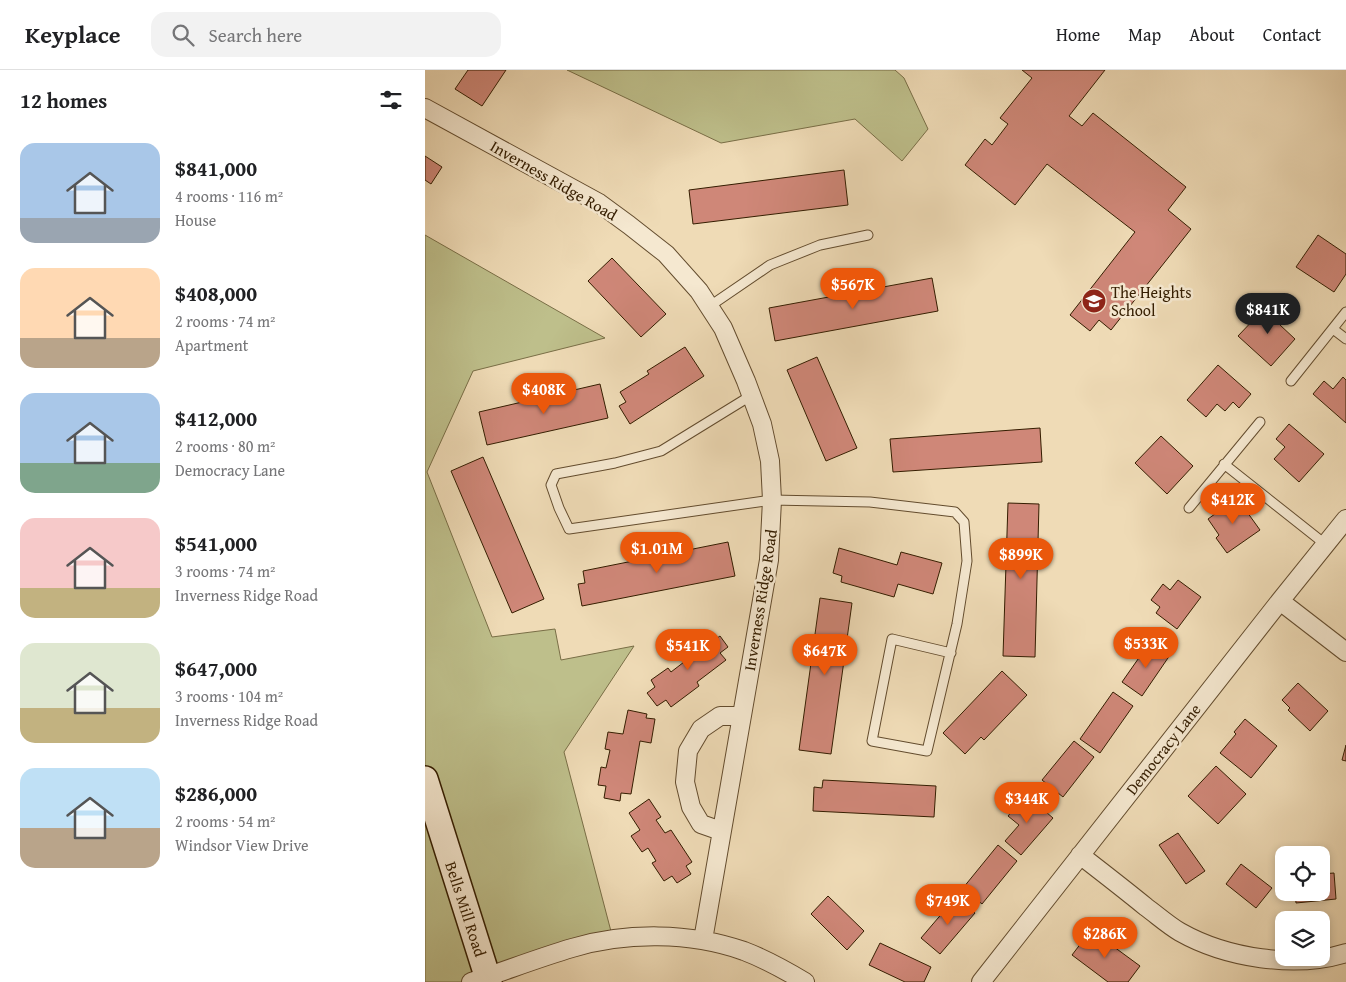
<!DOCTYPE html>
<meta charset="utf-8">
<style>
:root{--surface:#fff;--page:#f2f2f2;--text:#202124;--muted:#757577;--line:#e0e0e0;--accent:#ea580c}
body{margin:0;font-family:"Gentium Book Plus",serif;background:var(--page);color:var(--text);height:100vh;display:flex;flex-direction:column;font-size:19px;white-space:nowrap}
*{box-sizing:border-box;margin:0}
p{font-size:16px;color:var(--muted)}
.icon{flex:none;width:28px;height:28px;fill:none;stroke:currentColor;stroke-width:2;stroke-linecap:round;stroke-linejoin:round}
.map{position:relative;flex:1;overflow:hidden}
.side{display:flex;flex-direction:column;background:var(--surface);width:425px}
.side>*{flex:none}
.fabs{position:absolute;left:850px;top:776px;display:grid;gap:10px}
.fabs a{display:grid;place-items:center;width:55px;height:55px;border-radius:10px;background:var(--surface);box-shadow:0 2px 8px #0003;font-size:25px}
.price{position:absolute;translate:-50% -42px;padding:0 11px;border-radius:18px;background:var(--accent);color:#fff;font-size:16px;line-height:32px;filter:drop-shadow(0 1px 2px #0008)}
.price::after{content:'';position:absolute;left:50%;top:30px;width:15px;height:11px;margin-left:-8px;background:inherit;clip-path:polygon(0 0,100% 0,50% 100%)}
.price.current{background:#222;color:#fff}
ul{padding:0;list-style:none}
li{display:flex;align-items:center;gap:15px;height:125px;padding:0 20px}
li span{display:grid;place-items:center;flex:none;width:140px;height:100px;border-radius:15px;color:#555}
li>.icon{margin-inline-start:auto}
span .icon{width:60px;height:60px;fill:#fffc;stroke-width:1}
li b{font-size:21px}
h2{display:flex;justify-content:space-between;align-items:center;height:60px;padding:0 20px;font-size:21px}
header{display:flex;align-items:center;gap:30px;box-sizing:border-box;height:70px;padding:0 25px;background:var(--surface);border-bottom:1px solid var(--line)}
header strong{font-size:24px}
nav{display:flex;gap:28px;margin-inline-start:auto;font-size:18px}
.search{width:350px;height:45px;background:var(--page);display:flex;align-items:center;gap:12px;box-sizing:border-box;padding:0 18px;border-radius:15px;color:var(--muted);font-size:19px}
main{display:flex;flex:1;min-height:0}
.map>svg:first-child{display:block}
.green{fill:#bebf8b;stroke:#796e46}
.building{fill:#cf8778;stroke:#341d00}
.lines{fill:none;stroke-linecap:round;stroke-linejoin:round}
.lane-casing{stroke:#634c2e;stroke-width:11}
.street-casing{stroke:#634c2e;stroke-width:20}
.secondary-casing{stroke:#341d00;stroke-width:28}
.lane{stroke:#f5e8d0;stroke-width:9}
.street{stroke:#f5e8d0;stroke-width:18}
.secondary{stroke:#f5e8d0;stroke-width:25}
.labels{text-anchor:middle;stroke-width:5;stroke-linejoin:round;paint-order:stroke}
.street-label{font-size:16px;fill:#341d00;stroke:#f5e8d0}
.poi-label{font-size:16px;fill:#341d00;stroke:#f5e8d0;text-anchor:start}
</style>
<header>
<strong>Keyplace</strong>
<div class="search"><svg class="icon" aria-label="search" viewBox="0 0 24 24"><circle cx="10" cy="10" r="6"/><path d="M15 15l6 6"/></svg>Search here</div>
<nav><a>Home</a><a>Map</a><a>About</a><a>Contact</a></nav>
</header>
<main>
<section class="side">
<h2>12 homes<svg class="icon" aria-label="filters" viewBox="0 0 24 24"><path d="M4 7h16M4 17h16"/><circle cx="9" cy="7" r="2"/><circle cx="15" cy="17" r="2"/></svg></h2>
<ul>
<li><span style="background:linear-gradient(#a9c7e8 75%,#9aa5b1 0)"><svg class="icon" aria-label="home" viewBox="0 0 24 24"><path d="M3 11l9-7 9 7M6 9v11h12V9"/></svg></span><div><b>$841,000</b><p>4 rooms · 116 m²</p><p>House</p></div></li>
<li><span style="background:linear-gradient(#ffd9b3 70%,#b9a48a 0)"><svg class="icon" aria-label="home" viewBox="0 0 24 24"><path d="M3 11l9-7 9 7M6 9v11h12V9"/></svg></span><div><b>$408,000</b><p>2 rooms · 74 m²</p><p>Apartment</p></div></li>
<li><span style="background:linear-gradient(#a9c7e8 70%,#7fa58c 0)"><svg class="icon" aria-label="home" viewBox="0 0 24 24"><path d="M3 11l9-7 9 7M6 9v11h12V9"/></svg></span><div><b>$412,000</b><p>2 rooms · 80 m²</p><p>Democracy Lane</p></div></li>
<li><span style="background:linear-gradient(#f6c9c9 70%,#c2b280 0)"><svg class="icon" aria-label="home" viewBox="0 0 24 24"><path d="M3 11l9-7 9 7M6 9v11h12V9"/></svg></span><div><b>$541,000</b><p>3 rooms · 74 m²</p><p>Inverness Ridge Road</p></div></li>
<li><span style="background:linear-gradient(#dfe7d0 65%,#c2b280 0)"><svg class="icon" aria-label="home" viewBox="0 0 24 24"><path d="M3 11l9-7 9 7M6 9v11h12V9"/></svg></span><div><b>$647,000</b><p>3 rooms · 104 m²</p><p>Inverness Ridge Road</p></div></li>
<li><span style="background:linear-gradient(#bfe0f5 60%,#b9a48a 0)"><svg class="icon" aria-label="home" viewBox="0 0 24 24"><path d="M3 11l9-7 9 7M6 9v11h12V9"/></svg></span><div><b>$286,000</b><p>2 rooms · 54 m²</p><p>Windsor View Drive</p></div></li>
</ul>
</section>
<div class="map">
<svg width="921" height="912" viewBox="0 0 921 912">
<rect width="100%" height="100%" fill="#efdbb6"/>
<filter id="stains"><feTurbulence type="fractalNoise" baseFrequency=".004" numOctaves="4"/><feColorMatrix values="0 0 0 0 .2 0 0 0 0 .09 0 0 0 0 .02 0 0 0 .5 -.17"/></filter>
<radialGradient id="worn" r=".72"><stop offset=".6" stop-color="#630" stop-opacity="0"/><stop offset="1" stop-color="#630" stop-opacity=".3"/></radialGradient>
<path class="green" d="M142,0H470L479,8L503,59L477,91L430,49L296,73Z
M0,165L180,268L48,301L2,402L67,567L130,559L136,590L209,576L139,682L188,869L42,912H0Z"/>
<path class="building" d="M43,0H81L57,36L30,19Z
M680,0L644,46L657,56L668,43L761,117L743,140L766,159L686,260L674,250L665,261L645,245L710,162L622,94L590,135L540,95L560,69L567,75L583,54L575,48L607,8L597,0Z
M0,86L17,97L6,114L0,110Z
M419,100L423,135L268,154L264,120Z
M893,165L921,184V204L909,222L871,197Z
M187,188L241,244L216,267L163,211Z
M507,208L513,241L350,271L344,238Z
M848,234L862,247L855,255L870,269L846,296L813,266L833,245L836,248Z
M260,277L279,306L205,354L194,336L201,332L195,322L224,304L222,301Z
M392,287L432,378L401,391L362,300Z
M793,295L826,324L814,338L808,332L800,341L792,334L781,347L762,330Z
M918,307L921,310V353L888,324L899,311L908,319Z
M175,314L183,348L62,375L54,342Z
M864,354L899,384L874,412L849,389L860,377L851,369Z
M615,358L617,392L468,402L465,369Z
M736,366L768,396L742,424L710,393Z
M58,387L119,529L87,543L26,401Z
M812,428L835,460L802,483L791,468L794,465L783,449Z
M583,433L614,434L610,587L578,586Z
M303,472L310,506L157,536L153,514L160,513L158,501Z
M414,478L472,495L476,482L517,493L508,524L473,514L469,527L416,512L417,506L408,503Z
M753,510L776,527L752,559L731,543L735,537L726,530L738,514L745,520Z
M395,528L427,533L406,684L374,680Z
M283,563L288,571L295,566L303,577L295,583L301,590L272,612L274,616L246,637L241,630L232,636L222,623L230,617L226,610L243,598L246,602L259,592L254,585Z
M725,572L745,585L717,626L697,612Z
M577,601L602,625L559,670L556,667L540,684L518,663Z
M873,613L903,641L885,661L863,640L865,638L857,630Z
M688,622L708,636L675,683L655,669Z
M203,640L222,644L221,648L230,649L226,673L215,671L206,724L196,723L195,731L179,728L181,716L173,715L176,697L181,698L185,680L180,679L183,662L198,664Z
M820,649L852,676L826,708L795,683L811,664L809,662Z
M649,671L669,687L638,727L617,710Z
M921,675V691L917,690Z
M791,696L821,724L793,754L763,726Z
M398,710L511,716L509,747L388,741L389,717L397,718Z
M601,725L628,748L596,785L580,771L594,755L583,746Z
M224,729L236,747L231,750L240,763L246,760L267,792L261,796L266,804L252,813L247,806L239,811L227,793L231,791L223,778L217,782L206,766L215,760L204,743Z
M753,763L780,801L761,814L734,775Z
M573,775L592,791L557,834L538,818Z
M816,794L847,818L831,838L801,814Z
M909,803L911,829L871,833L870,822H896V804Z
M403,826L439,861L422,880L386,844Z
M531,827L550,843L515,884L496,868Z
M666,860L715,896L703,912H683L647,885Z
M455,873L506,897L499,912H480L444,895Z"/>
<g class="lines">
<defs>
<path id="lane" d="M285,236L345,195L395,175L443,165
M908,259L921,269
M866,311L921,242
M327,325L236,381L190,393L131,404L126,415L134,438L144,459L347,430L445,432L530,442L539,452L542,491L532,554L502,681L447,671L467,569L526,583
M799,394L900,474
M764,438L835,352"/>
<path id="street" d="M0,38L174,133L204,155L241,184L274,221L298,258L321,311L337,354L345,391L347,430L344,490L278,870
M855,531L921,582
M296,761L276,754L266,737L260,712L263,681L276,659L295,646H316
M655,785C677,802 699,819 721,837C732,845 743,855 755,862C801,888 870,899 921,883
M46,912C80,901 113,888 147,878C201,862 265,862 319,881C340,889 360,900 380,912
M556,912L855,531L921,449"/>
<path id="secondary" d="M0,709L64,912"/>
</defs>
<use href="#lane" class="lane-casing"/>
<use href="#street" class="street-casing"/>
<use href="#secondary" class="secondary-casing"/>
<use href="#lane" class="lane"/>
<use href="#street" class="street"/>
<use href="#secondary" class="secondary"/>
</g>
<defs>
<symbol id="school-disc" viewBox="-11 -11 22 22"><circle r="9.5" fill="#8f2418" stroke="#f5e8d0"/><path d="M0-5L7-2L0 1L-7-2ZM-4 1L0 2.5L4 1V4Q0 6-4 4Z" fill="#fff"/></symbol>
</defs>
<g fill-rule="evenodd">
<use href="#school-disc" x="655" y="217" width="28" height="28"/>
</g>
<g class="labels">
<g class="street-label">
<text transform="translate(129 110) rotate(30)" y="6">Inverness Ridge Road</text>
<text transform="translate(335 530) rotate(-81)" y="6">Inverness Ridge Road</text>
<text transform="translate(738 679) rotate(-52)" y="6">Democracy Lane</text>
<text transform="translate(41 839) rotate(72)" y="6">Bells Mill Road</text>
</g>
<g class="poi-label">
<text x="686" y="228">The Heights<tspan x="686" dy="18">School</tspan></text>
</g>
</g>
<rect width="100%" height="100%" filter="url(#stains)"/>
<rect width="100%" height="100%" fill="url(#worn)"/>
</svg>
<div class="fabs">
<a><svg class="icon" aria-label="locate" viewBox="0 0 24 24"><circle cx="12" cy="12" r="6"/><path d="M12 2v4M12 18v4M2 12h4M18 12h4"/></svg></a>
<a><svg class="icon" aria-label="layers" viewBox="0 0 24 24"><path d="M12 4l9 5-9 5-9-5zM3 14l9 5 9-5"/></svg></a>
</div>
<b class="price" style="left:428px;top:240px">$567K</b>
<b class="price current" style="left:843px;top:265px">$841K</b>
<b class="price" style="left:119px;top:345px">$408K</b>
<b class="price" style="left:808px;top:455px">$412K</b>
<b class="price" style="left:232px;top:504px">$1.01M</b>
<b class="price" style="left:596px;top:510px">$899K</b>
<b class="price" style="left:721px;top:599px">$533K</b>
<b class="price" style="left:263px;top:601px">$541K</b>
<b class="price" style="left:400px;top:606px">$647K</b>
<b class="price" style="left:602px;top:754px">$344K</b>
<b class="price" style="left:523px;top:856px">$749K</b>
<b class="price" style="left:680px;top:889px">$286K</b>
</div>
</main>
